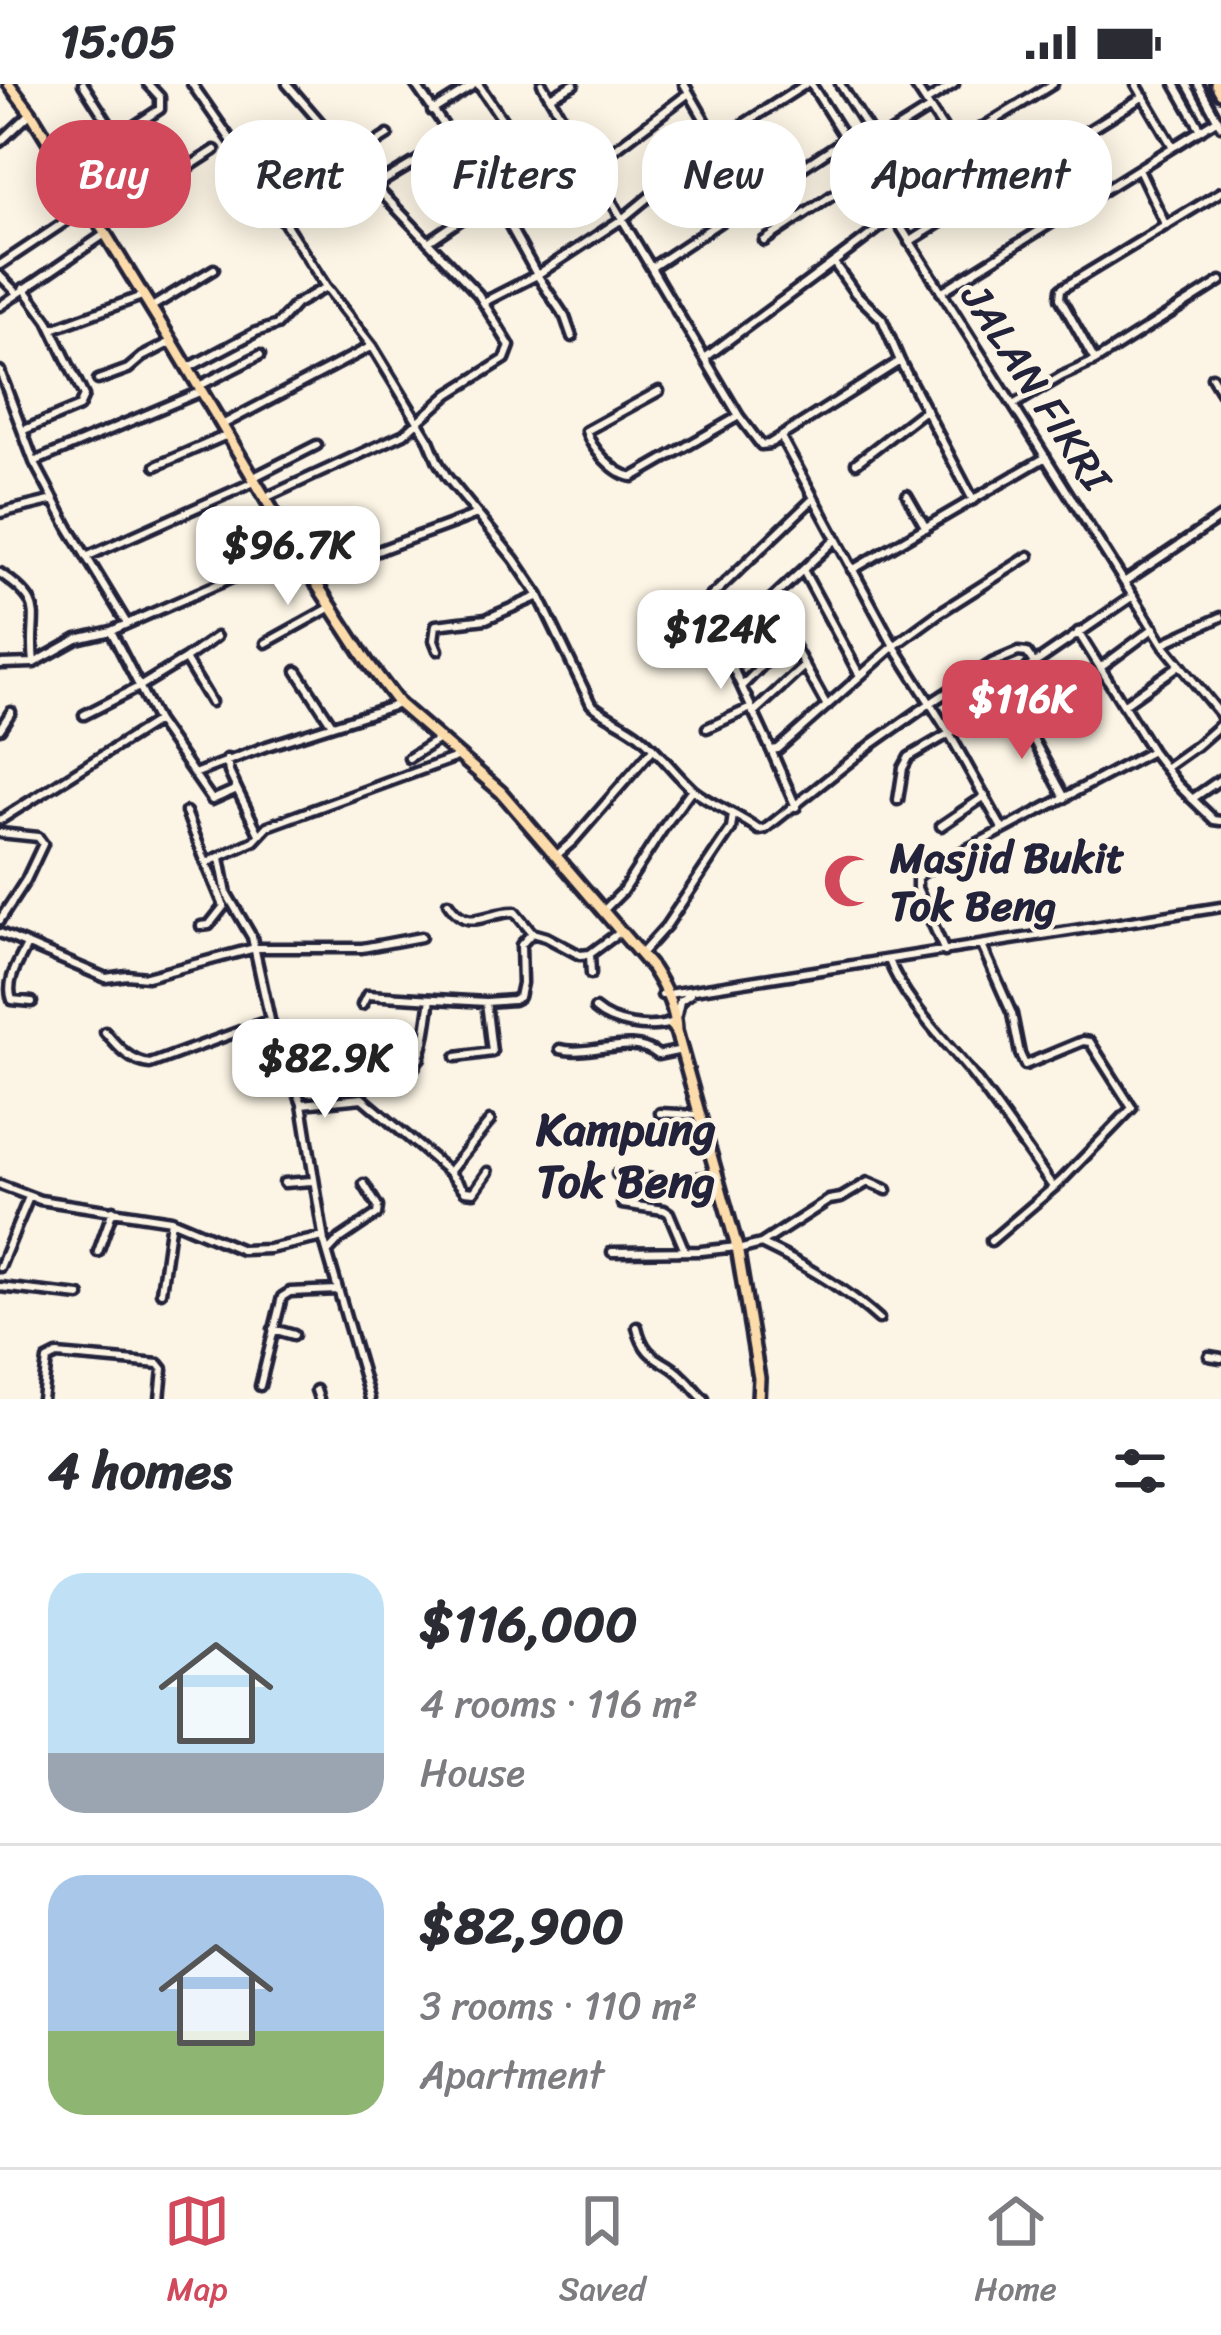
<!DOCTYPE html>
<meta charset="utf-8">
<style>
:root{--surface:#fff;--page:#f7f7f7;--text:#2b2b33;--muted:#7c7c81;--line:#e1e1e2;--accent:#d1495b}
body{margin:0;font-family:Sriracha,sans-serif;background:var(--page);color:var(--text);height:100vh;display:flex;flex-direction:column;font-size:45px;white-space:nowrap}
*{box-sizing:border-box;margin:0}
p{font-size:39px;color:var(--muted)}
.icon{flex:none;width:66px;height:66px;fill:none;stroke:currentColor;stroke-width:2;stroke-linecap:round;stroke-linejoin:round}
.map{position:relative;height:1315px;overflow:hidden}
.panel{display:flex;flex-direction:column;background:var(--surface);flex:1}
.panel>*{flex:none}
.guide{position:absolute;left:36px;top:36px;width:1149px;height:108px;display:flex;gap:24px}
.price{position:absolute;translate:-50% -102px;padding:0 27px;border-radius:24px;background:#fff;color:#222;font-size:39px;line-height:78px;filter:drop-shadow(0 3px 6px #0008)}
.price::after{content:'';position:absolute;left:50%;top:72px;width:36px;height:27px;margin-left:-18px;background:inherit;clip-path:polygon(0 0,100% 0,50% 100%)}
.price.active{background:var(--accent);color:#fff}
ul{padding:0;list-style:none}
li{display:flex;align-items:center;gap:36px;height:300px;padding:0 48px}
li+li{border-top:3px solid var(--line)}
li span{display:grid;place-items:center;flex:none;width:336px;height:240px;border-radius:36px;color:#555}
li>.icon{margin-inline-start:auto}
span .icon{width:144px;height:144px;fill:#fffc;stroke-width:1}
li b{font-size:51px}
h2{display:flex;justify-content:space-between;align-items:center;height:144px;padding:0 48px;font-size:51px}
.pill{padding:0 42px;border-radius:48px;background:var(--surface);box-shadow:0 6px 30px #0003;font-size:42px;line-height:108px}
.pill.active{background:var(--accent);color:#fff}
.status{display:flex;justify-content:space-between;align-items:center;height:84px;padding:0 60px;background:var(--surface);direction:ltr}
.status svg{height:33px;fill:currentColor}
.dock{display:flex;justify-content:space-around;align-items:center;height:168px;border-top:3px solid var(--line);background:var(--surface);font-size:33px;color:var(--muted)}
.dock a{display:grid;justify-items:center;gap:6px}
.dock .active{color:var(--accent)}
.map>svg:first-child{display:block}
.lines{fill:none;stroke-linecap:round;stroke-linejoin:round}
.minor-casing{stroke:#22223b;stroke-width:15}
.major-casing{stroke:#22223b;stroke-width:18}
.minor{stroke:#fcf5e5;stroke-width:6}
.major{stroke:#fddcac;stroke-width:9}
.labels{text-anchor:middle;stroke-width:9;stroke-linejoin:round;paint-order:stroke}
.street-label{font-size:42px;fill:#22223b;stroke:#fcf5e5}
.poi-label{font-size:42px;font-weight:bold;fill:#22223b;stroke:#fcf5e5;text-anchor:start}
.neighbourhood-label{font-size:45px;font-weight:bold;fill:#22223b;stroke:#fcf5e5}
</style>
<div class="status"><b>15:05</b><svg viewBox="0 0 49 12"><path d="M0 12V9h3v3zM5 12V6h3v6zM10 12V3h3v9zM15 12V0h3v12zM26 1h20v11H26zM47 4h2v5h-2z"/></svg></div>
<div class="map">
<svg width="1221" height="1315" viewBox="0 0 1221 1315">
<rect width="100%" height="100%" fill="#fcf5e5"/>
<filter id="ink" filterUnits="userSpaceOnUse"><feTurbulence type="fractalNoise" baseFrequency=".00833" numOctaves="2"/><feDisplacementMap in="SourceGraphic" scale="24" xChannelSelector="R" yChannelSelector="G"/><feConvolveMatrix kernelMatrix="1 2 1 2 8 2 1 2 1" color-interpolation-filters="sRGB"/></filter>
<g filter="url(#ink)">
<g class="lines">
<defs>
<path id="minor" d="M83,0L117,53
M192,0L238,66L326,203L372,262L429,356L438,378L447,393L514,475L539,512L591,620C606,633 624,639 639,651C659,667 674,689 693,706C713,722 738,730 759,746L765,745L872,660L929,620L992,579L1018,568L1027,569L1034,579
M415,0L494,113L537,191L565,233L572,253
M478,0L518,59
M542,0L739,332L761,361L769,360L900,277
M684,0L717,57
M811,0L1163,560L1221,631
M840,0L899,95
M914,0L954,61
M1136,0L1173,63
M1175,0L1201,46
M1198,0L1221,42
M550,13L574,0
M927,17L954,0
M432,27L475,0
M0,58L31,29
M876,58L929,25
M1070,58L1102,107
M350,75L388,51
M591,83L689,9
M1139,85L1166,142
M66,87L160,25V13L148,0
M375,102L452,56
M878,108L1053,0
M99,141L215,66
M764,157L866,89
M428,158L494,113
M909,158L1144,12
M834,179L855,209L882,235L900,277L973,416
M0,181L87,123
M652,183L844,56
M0,192L17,209
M941,208L1218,35
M484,218L537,191L622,135L717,57L806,0
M0,222L105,150
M150,224L214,185
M52,245L142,212
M705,274C768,226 832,181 893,133
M1095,277L1060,214L1061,205L1221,108
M188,284L256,248L277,241L296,220L326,203
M0,287L34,378L202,307
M1212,293L1221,308
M98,296L128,285L142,273L171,258
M199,302L260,271
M659,307L586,347C591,364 615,391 633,393L739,332
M1013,321L1062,292L1095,277L1221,197
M222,341L372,262
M24,346L79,323L84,312L48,237L24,204
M781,353L894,562L949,649L1003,746
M34,378L69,444L126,538
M856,379L926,325
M156,382L227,351
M252,394L317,361
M907,411L926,444
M267,413L404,350L449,310L505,275L510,262L478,210L375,102L287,0
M814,414L697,526L699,533L725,567L771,666L778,665L894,562L939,529L1029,472
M0,429L54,416
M86,473L254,398
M803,486L860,592
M852,486L1046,373
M0,489C50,524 28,527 34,579
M314,496C365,468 422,452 477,430
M1124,498L1221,433
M769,518L827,622
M1078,548L1152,667L1178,701L1214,736L1221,737
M266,559L331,523
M1164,559L1221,533
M722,561L836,455
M438,566L434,556L436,541L486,535L539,512
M185,575L216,553
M0,580L34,579L77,555L111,547
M1100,584L1154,544
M297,587L331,639
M742,602L789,554
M1123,621L1178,582
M1015,622L1065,714
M753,629L803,583
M84,631L139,603L185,575L211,618
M707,644L751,624
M0,645L11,628
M771,666L796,723
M409,674L439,655
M227,675L229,688L237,705
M1165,684L1196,662L1221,640
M194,690L267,662L399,620
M1192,715L1221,695
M898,716L903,684L909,673L962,642L1026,618L1034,609L1028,584L1133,512
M186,728L206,779L254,757L268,742L457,673
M0,736L157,637
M941,742L985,712
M0,749L38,753L43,760L26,796L0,836
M259,750L237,705L212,716L157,637L111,547L296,466
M557,771L573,757L653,665
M220,774L227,810L252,853L270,936L302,1020L324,1157L370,1315
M448,819C469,851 487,827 515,828L532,849L546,853L580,871L590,870L621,847
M603,827L622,808L664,743L692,705
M201,842L209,841L224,822L206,779
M0,849L106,894L127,891L147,893L255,864H362L421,853
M27,861C19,878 5,897 12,916L32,918
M982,862L1012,930L1020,970L1025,981L1083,957L1090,958L1132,1024L1061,1097L991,1157
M945,868L917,804V794L922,789L1152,667
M590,870L591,890
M640,871L666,842L731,745L733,730
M889,876C903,915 944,956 971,989C1000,1026 1026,1065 1053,1103
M662,911L1221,823
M362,921L367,911L486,918L513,916L519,913L522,899L521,861L532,849
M595,925C613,941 649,946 671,939
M677,931L680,917L690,910
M105,948C117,962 130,978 150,980L270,936
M279,957L303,956L335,965
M560,965C591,973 631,949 658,971L682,966
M456,973L492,968L486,918
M420,974L387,961L383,962L380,972L383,978L402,984L415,982C426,963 427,937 431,915
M302,1020L362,1014L449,1088L465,1107L474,1108L488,1088
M660,1029L697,1031
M449,1088L490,1037
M617,1090L673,1098L718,1091
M284,1099L312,1097
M0,1101L40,1116L171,1136L242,1166L269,1165L323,1153
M622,1120L664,1126L669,1129L685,1167
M761,1160L829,1116L841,1114L868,1098L887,1106
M738,1166L761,1160C803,1180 844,1203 879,1235
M98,1168L113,1126
M328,1168L340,1155L377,1130L378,1123L364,1100
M612,1168L701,1167L737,1163
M0,1183L29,1113
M0,1203L80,1212
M161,1208L171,1136
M637,1243C646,1280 664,1272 683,1293C691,1300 696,1308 704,1315
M273,1245L294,1251
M1209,1272L1221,1274
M260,1302L282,1213L290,1208L338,1206
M316,1306L319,1315
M42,1315L47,1276L57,1271L159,1280L163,1285L160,1315"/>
<path id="major" d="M9,0L31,29L177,266L314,496L368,579L399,620L501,708L652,884C664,902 676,925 676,947
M1216,0L1221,9
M672,942L676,947L737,1163L759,1294L758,1315"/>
</defs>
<use href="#minor" class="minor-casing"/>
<use href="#major" class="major-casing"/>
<use href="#minor" class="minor"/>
<use href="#major" class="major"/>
</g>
</g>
<defs>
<symbol id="mosque-bare" viewBox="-9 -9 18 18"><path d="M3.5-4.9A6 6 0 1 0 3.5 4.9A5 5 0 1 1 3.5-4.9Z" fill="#d1495b" stroke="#fcf5e5" stroke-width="2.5" paint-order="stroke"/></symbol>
</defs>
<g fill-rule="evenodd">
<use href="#mosque-bare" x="812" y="759" width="76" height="76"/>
</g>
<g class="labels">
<g class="street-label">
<text transform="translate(1037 303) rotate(57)" y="15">JALAN FIKRI</text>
</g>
<g class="poi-label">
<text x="890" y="788">Masjid Bukit<tspan x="890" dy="48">Tok Beng</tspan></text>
</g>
<g class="neighbourhood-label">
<text x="626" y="1061">Kampung<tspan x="626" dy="52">Tok Beng</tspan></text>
</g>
</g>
</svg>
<b class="price" style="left:288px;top:524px">$96.7K</b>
<b class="price" style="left:721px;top:608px">$124K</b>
<b class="price active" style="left:1022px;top:678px">$116K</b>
<b class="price" style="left:325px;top:1037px">$82.9K</b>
<div class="guide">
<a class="pill active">Buy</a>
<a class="pill">Rent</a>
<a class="pill">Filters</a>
<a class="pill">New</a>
<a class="pill">Apartment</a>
</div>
</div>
<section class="panel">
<h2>4 homes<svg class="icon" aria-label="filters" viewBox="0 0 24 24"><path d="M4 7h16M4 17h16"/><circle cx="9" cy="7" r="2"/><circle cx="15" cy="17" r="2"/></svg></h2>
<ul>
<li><span style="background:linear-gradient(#bfe0f5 75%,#9aa5b1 0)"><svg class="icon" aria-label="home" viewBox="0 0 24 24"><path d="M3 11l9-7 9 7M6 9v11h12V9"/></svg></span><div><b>$116,000</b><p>4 rooms · 116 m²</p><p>House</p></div></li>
<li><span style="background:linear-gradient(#a9c7e8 65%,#8fb573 0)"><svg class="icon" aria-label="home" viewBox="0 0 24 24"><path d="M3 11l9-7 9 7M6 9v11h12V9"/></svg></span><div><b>$82,900</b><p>3 rooms · 110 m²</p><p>Apartment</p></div></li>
</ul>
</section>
<nav class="dock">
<a class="active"><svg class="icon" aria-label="map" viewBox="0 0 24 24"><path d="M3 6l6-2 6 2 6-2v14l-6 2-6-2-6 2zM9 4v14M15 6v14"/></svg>Map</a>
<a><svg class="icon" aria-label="saved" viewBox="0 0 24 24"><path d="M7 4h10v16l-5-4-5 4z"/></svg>Saved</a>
<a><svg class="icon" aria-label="home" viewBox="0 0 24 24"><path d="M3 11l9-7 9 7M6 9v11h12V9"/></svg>Home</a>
</nav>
